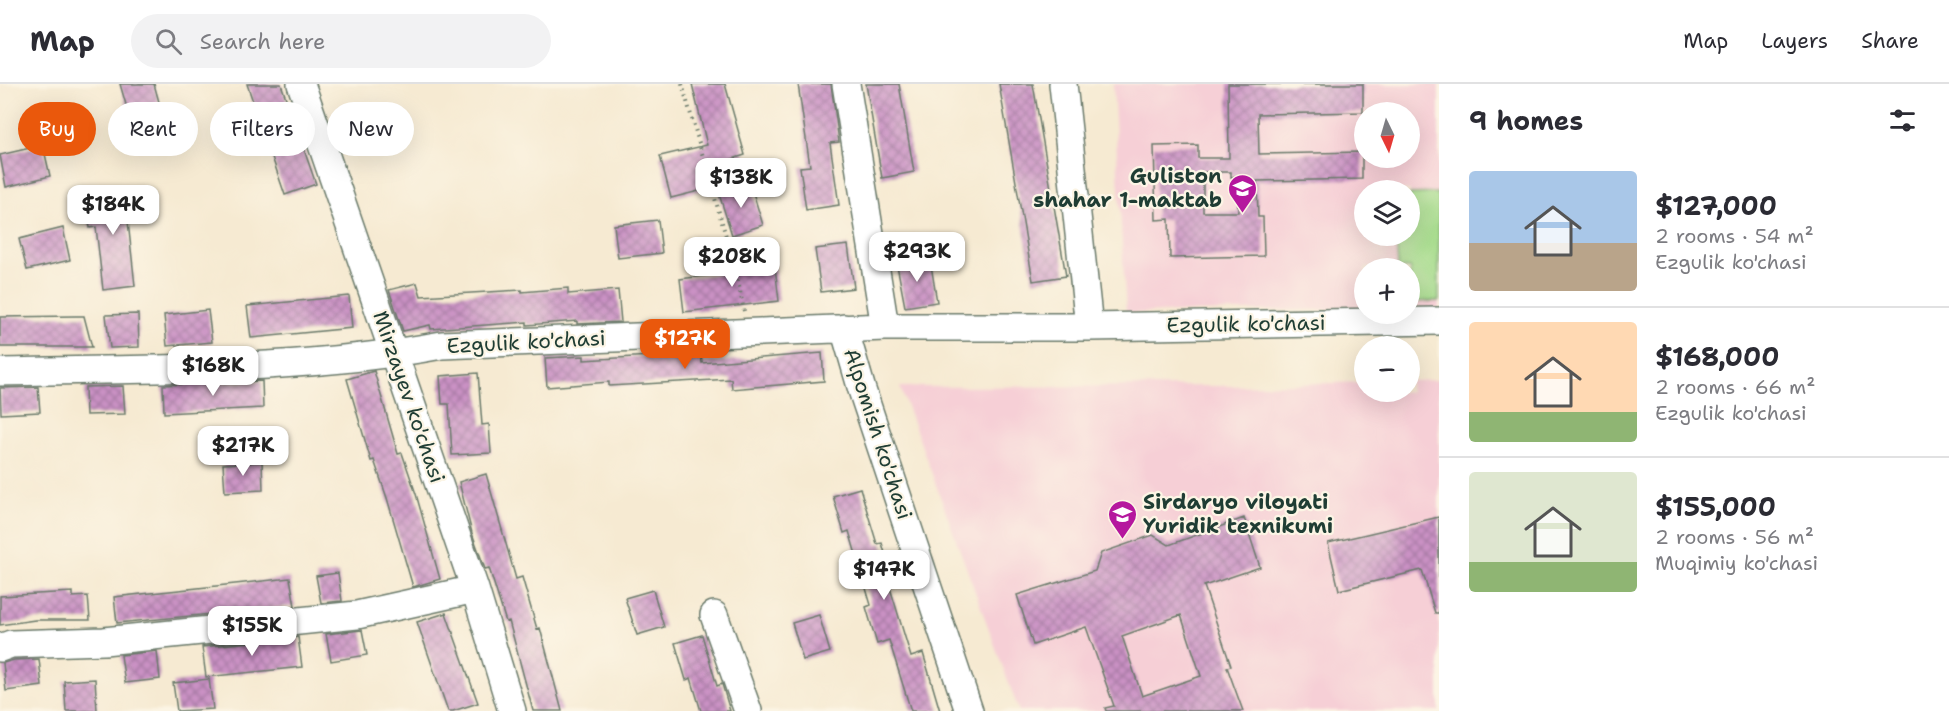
<!DOCTYPE html>
<meta charset="utf-8">
<style>
:root{--surface:#fff;--page:#f2f2f3;--text:#2b2b33;--muted:#7c7c81;--line:#e1e1e2;--accent:#ea580c}
body{margin:0;font-family:"Shantell Sans",sans-serif;background:var(--page);color:var(--text);height:100vh;display:flex;flex-direction:column;font-size:22px;white-space:nowrap}
*{box-sizing:border-box;margin:0}
p{font-size:20px;color:var(--muted)}
.icon{flex:none;width:33px;height:33px;fill:none;stroke:currentColor;stroke-width:2;stroke-linecap:round;stroke-linejoin:round}
.map{position:relative;flex:1;overflow:hidden}
.sheet{display:flex;flex-direction:column;background:var(--surface);width:510px}
.sheet>*{flex:none}
.top-card{position:absolute;left:18px;top:18px;width:570px;height:54px;display:flex;gap:12px}
.needle{width:39px;rotate:175deg}
.controls{position:absolute;left:1354px;top:18px;display:grid;gap:12px}
.controls a{display:grid;place-items:center;width:66px;height:66px;border-radius:50%;background:var(--surface);box-shadow:0 6px 24px #0002;font-size:30px}
.price{position:absolute;translate:-50% -51px;padding:0 14px;border-radius:12px;background:#fff;color:#222;font-size:20px;line-height:39px;filter:drop-shadow(0 2px 3px #0008)}
.price::after{content:'';position:absolute;left:50%;top:36px;width:18px;height:14px;margin-left:-9px;background:inherit;clip-path:polygon(0 0,100% 0,50% 100%)}
.price.selected{background:var(--accent);color:#fff}
ul{padding:0;list-style:none}
li{display:flex;align-items:center;gap:18px;height:150px;padding:0 30px}
li+li{border-top:2px solid var(--line)}
li span{display:grid;place-items:center;flex:none;width:168px;height:120px;border-radius:6px;color:#555}
li>.icon{margin-inline-start:auto}
span .icon{width:72px;height:72px;fill:#fffc;stroke-width:1}
li b{font-size:26px}
h2{display:flex;justify-content:space-between;align-items:center;height:72px;padding:0 30px;font-size:26px}
.tag{padding:0 21px;border-radius:27px;background:var(--surface);box-shadow:0 6px 24px #0002;font-size:21px;line-height:54px}
.tag.selected{background:var(--accent);color:#fff}
header{display:flex;align-items:center;gap:36px;box-sizing:border-box;height:84px;padding:0 30px;background:var(--surface);border-bottom:2px solid var(--line)}
header strong{font-size:28px}
nav{display:flex;gap:33px;margin-inline-start:auto;font-size:21px}
.search{width:420px;height:54px;background:var(--page);display:flex;align-items:center;gap:15px;box-sizing:border-box;padding:0 21px;border-radius:33px;color:var(--muted);font-size:22px}
main{display:flex;flex:1;min-height:0}
.map>svg:first-child{display:block}
.built{fill:#f6cfd6;fill-rule:evenodd}
.pitch{fill:#a6dc8c;stroke:#628c60;stroke-width:1.5}
.building{fill:url(#building-cross-hatch);fill-rule:evenodd}
.lines{fill:none;stroke-linecap:round;stroke-linejoin:round}
.minor-casing{stroke:#6a7a6b;stroke-width:30}
.path{stroke:#6a7a6b;stroke-width:4;stroke-dasharray:1.5 4.5;stroke-linecap:butt}
.minor{stroke:#fff;stroke-width:27}
.labels{text-anchor:middle;stroke-width:4.5;stroke-linejoin:round;paint-order:stroke}
.poi-label{font-size:21px;font-weight:bold;fill:#1f3d34;stroke:#fcf5e5;text-anchor:end}
.street-label{font-size:21px;fill:#1f3d34;stroke:#fcf5e5}
</style>
<header>
<strong>Map</strong>
<div class="search"><svg class="icon" aria-label="search" viewBox="0 0 24 24"><circle cx="10" cy="10" r="6"/><path d="M15 15l6 6"/></svg>Search here</div>
<nav><a>Map</a><a>Layers</a><a>Share</a></nav>
</header>
<main>
<div class="map">
<svg width="1439" height="627" viewBox="0 0 1439 627">
<defs>
<pattern id="building-cross-hatch" width="8" height="8" patternUnits="userSpaceOnUse" patternTransform="scale(1.5)"><rect width="8" height="8" fill="#ca91c4"/><path d="M0 0l8 8M0 8l8-8" fill="none" stroke="#a378a0"/></pattern>
</defs>
<rect width="100%" height="100%" fill="#fcf5e5"/>
<filter id="ink" filterUnits="userSpaceOnUse"><feTurbulence type="fractalNoise" baseFrequency=".0167" numOctaves="2"/><feDisplacementMap in="SourceGraphic" scale="12" xChannelSelector="R" yChannelSelector="G"/><feConvolveMatrix kernelMatrix="1 2 1 2 8 2 1 2 1" color-interpolation-filters="sRGB"/></filter>
<filter id="wash" filterUnits="userSpaceOnUse"><feTurbulence type="fractalNoise" baseFrequency=".008" numOctaves="4" result="noise"/><feDisplacementMap in="SourceGraphic" scale="24" xChannelSelector="R" yChannelSelector="G"/><feGaussianBlur stdDeviation="1.35" result="paint"/><feColorMatrix in="noise" values="0 0 0 0 0 0 0 0 0 0 0 0 0 0 0 0 0 1.4 0 .05"/><feComposite in="paint" operator="in"/></filter>
<g filter="url(#wash)">
<rect width="100%" height="100%" fill="#f6ead2"/>
<path class="built" d="M1113,0H1439V224H1410V184H1365V225L1126,229ZM1365,28H1410V74H1365ZM1365,106H1410V152H1365Z
M1439,296V627H1019L900,303L1232,302L1365,298V308H1410V297Z"/>
<path class="pitch" d="M1439,109V217L1410,218V184H1398L1396,152H1410V110Z"/>
<g id="blocks">
<path class="building" d="M120,0H154L164,36L133,45Z
M247,0H281L316,100L285,111Z
M692,0H725L745,71L698,86L703,106L671,114L660,72L707,61Z
M798,0H831L839,58L830,59L839,121L806,126L800,83L810,82Z
M866,0H899L914,88L882,94Z
M999,0H1033L1066,192L1033,197Z
M1228,0H1363V28L1258,30L1259,70L1362,68V95L1257,97L1258,133H1263L1264,172L1170,174L1169,135L1156,136L1154,62L1198,61V74H1229ZM1203,88H1231V93L1237,92L1238,128H1203Z
M43,61L50,92L6,103L0,71Z
M750,99L763,141L732,151L719,110Z
M128,104L134,136L128,137L135,202L103,206L96,143L90,144L84,112Z
M658,136L662,169L618,174L614,141Z
M63,144L70,176L27,186L19,155Z
M848,161L854,204L821,208L815,165Z
M774,174L779,217L684,228L680,195L742,187L741,179Z
M930,175L937,218L905,223L897,181Z
M417,199L421,212L522,206V208L568,204V210L618,206L621,238L577,240V237L527,241V238L431,245L430,241L403,247L389,206Z
M349,212L352,244L251,254L247,222Z
M208,226L212,258L167,262L164,231Z
M138,230L139,263L110,264L106,231Z
M75,232H84L92,263H0V233Z
M701,269L702,279L822,269L824,297L732,305L731,295L609,302V298L547,303L545,274L584,272V276Z
M374,287L398,370L402,369L416,410L440,495L413,503L387,414L374,376L371,377L347,295Z
M478,289L482,341L489,340L491,369L452,371L449,320H442L440,292Z
M262,297L263,324L164,329L163,301Z
M123,302L125,330L86,331L85,303Z
M38,303L40,328L1,330L0,304Z
M262,378L263,406L225,408L223,380Z
M486,390L516,495L522,493L537,545L540,544L562,627H533L509,537L506,538L489,484L485,485L472,449L459,398Z
M860,404L877,460L882,459L893,496L888,497L911,573L923,569L940,627H911L889,556L877,560L866,523L871,521L849,447L844,449L833,412Z
M1439,433V529H1435L1422,486L1339,506L1328,459Z
M1244,434L1260,483L1204,502L1231,582L1227,583L1243,627H1106L1105,624L1114,622L1086,543L1033,561L1017,511L1095,487L1101,469L1153,451L1169,461ZM1181,531L1201,592L1142,612L1122,552Z
M338,489L342,517L321,519L316,492Z
M290,494L295,522L117,539L114,513Z
M653,506L664,543L637,551L625,514Z
M73,508V513L88,512L90,536H35L0,541V512Z
M446,529L478,619L453,627H448L417,538Z
M819,531L830,568L803,576L792,539Z
M362,546L367,571L331,577L326,550Z
M702,551L717,602L722,600L730,627H701L691,594L686,596L675,559Z
M298,553L302,583L206,593L202,563Z
M157,567L160,595L125,599L121,571Z
M39,575L42,602L6,607L3,579L14,576Z
M95,595L97,627H66L64,597Z
M209,595L213,625L177,627L173,599Z"/>
</g>
</g>
<g filter="url(#ink)">
<use href="#blocks" fill-opacity="0" stroke="#6a7a6b" stroke-width="1.5"/>
<g class="lines">
<defs>
<path id="minor" d="M301,0L475,505L512,627
M846,0L885,243
M1063,0L1089,243
M844,244L862,306L969,627
M0,288C147,284 297,288 442,261L885,243H1089L1439,237
M714,531L748,627
M0,564L11,560L104,557L357,531L475,505"/>
</defs>
<use href="#minor" class="minor-casing"/>
<path class="path" d="M682,0L736,187L744,227"/>
<use href="#minor" class="minor"/>
</g>
</g>
<defs>
<symbol id="school-pin" viewBox="-11 -11 22 30"><path d="M0 17L-7.5 6A9.5 9.5 0 1 1 7.5 6Z" fill="#b5179e" stroke="#fcf5e5"/><path d="M0-5L7-2L0 1L-7-2ZM-4 1L0 2.5L4 1V4Q0 6-4 4Z" fill="#fff"/></symbol>
<symbol id="university-pin" viewBox="-11 -11 22 30"><path d="M0 17L-7.5 6A9.5 9.5 0 1 1 7.5 6Z" fill="#b5179e" stroke="#fcf5e5"/><path d="M0-5L7-2L0 1L-7-2ZM-4 1L0 2.5L4 1V4Q0 6-4 4Z" fill="#fff"/></symbol>
</defs>
<g fill-rule="evenodd">
<use href="#school-pin" x="1226" y="88" width="33" height="45"/>
<use href="#university-pin" x="1106" y="414" width="33" height="45"/>
</g>
<g class="labels">
<g class="poi-label">
<text x="1222" y="99">Guliston<tspan x="1222" dy="24">shahar 1-maktab</tspan></text>
<text x="1143" y="425" text-anchor="start">Sirdaryo viloyati<tspan x="1143" dy="24">Yuridik texnikumi</tspan></text>
</g>
<g class="street-label">
<text transform="translate(1246 240) rotate(-1)" y="7">Ezgulik ko'chasi</text>
<text transform="translate(526 258) rotate(-3)" y="7">Ezgulik ko'chasi</text>
<text transform="translate(409 313) rotate(71)" y="7">Mirzayev ko'chasi</text>
<text transform="translate(878 350) rotate(72)" y="7">Alpomish ko'chasi</text>
</g>
</g>
</svg>
<div class="controls">
<a><svg class="needle" viewBox="-14 -14 28 28"><path d="M0-13l5 13h-10z" fill="#e53935"/><path d="M0 13l5-13h-10z" fill="#7c7c81"/></svg></a>
<a><svg class="icon" aria-label="layers" viewBox="0 0 24 24"><path d="M12 4l9 5-9 5-9-5zM3 14l9 5 9-5"/></svg></a>
<a>+</a>
<a>−</a>
</div>
<b class="price" style="left:741px;top:125px">$138K</b>
<b class="price" style="left:113px;top:152px">$184K</b>
<b class="price" style="left:917px;top:199px">$293K</b>
<b class="price" style="left:732px;top:204px">$208K</b>
<b class="price selected" style="left:685px;top:286px">$127K</b>
<b class="price" style="left:213px;top:313px">$168K</b>
<b class="price" style="left:243px;top:393px">$217K</b>
<b class="price" style="left:884px;top:517px">$147K</b>
<b class="price" style="left:252px;top:573px">$155K</b>
<div class="top-card">
<a class="tag selected">Buy</a>
<a class="tag">Rent</a>
<a class="tag">Filters</a>
<a class="tag">New</a>
</div>
</div>
<section class="sheet">
<h2>9 homes<svg class="icon" aria-label="filters" viewBox="0 0 24 24"><path d="M4 7h16M4 17h16"/><circle cx="9" cy="7" r="2"/><circle cx="15" cy="17" r="2"/></svg></h2>
<ul>
<li><span style="background:linear-gradient(#a9c7e8 60%,#b9a48a 0)"><svg class="icon" aria-label="home" viewBox="0 0 24 24"><path d="M3 11l9-7 9 7M6 9v11h12V9"/></svg></span><div><b>$127,000</b><p>2 rooms · 54 m²</p><p>Ezgulik ko'chasi</p></div></li>
<li><span style="background:linear-gradient(#ffd9b3 75%,#8fb573 0)"><svg class="icon" aria-label="home" viewBox="0 0 24 24"><path d="M3 11l9-7 9 7M6 9v11h12V9"/></svg></span><div><b>$168,000</b><p>2 rooms · 66 m²</p><p>Ezgulik ko'chasi</p></div></li>
<li><span style="background:linear-gradient(#dfe7d0 75%,#8fb573 0)"><svg class="icon" aria-label="home" viewBox="0 0 24 24"><path d="M3 11l9-7 9 7M6 9v11h12V9"/></svg></span><div><b>$155,000</b><p>2 rooms · 56 m²</p><p>Muqimiy ko'chasi</p></div></li>
</ul>
</section>
</main>
